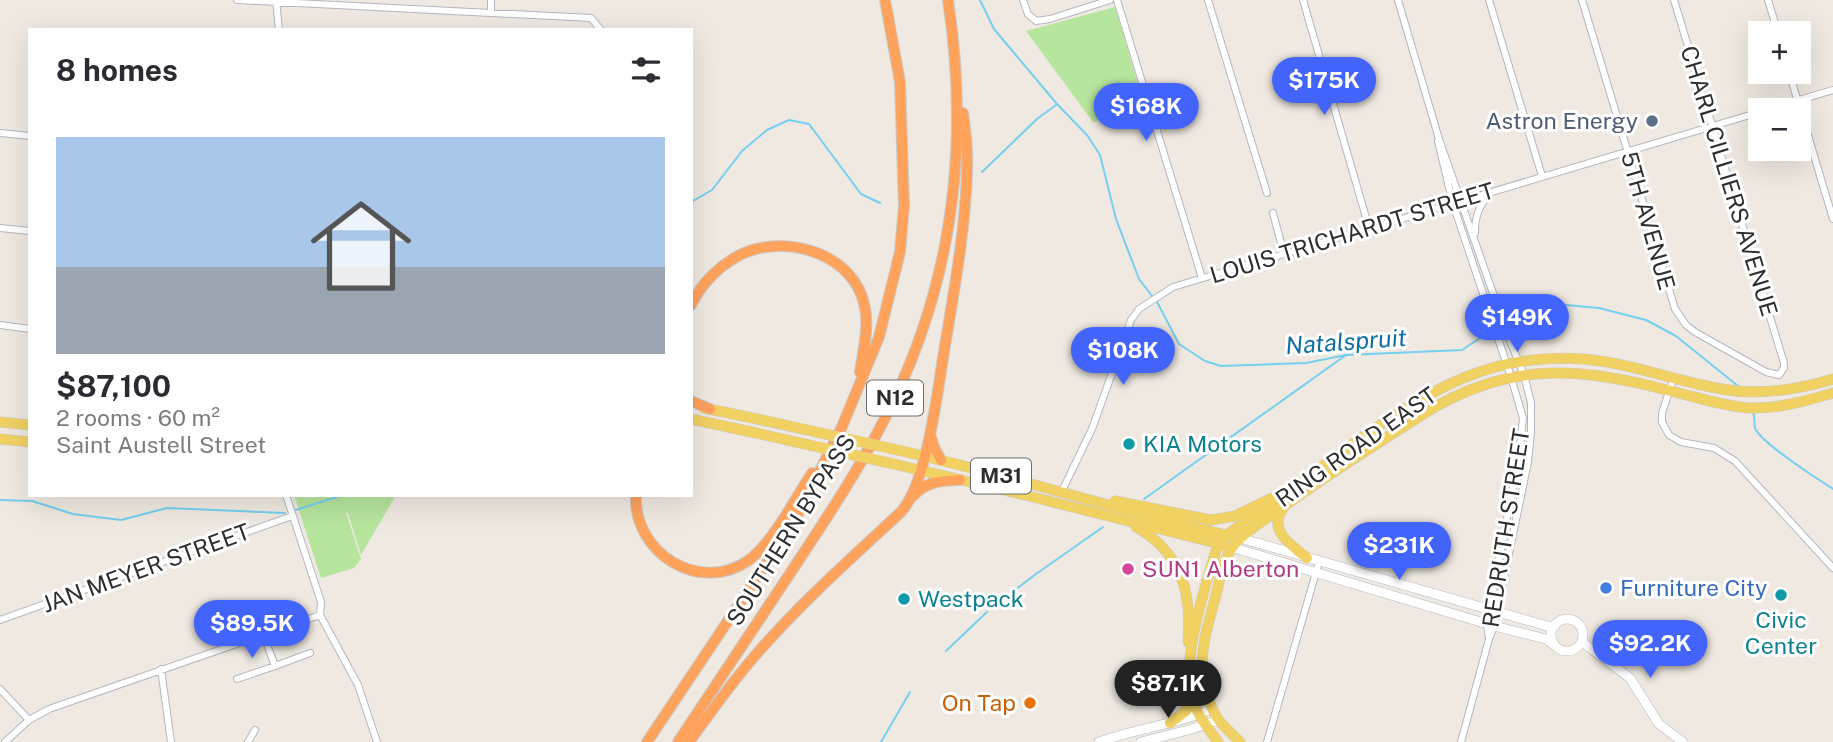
<!DOCTYPE html>
<meta charset="utf-8">
<style>
:root{--surface:#fff;--page:#f2f2f3;--text:#2b2b33;--muted:#7c7c81;--line:#e1e1e2;--accent:#4264fb}
body{margin:0;font-family:"Public Sans",sans-serif;background:var(--page);color:var(--text);height:100vh;display:flex;flex-direction:column;font-size:26px;white-space:nowrap}
*{box-sizing:border-box;margin:0}
p{font-size:23px;color:var(--muted)}
.icon{flex:none;width:38px;height:38px;fill:none;stroke:currentColor;stroke-width:2;stroke-linecap:round;stroke-linejoin:round}
.map{position:relative;flex:1;overflow:hidden}
.drawer{position:absolute;left:28px;top:28px;width:665px;height:469px;display:flex;flex-direction:column;background:var(--surface);border-radius:0px;box-shadow:0 7px 28px #0002}
.drawer>*{flex:none}
.tools{position:absolute;left:1748px;top:21px;display:grid;gap:14px}
.tools a{display:grid;place-items:center;width:63px;height:63px;border-radius:0px;background:var(--surface);box-shadow:0 7px 28px #0002;font-size:35px}
.price{position:absolute;translate:-50% -60px;padding:0 16px;border-radius:24px;background:var(--accent);color:#fff;font-size:23px;line-height:46px;filter:drop-shadow(0 2px 4px #0008)}
.price::after{content:'';position:absolute;left:50%;top:42px;width:21px;height:16px;margin-left:-10px;background:inherit;clip-path:polygon(0 0,100% 0,50% 100%)}
.price.selected{background:#222;color:#fff}
ul{padding:0;list-style:none}
li{display:grid;align-content:center;gap:14px;height:371px;padding:0 28px}
li+li{border-top:2px solid var(--line)}
li span{display:grid;place-items:center;height:217px;border-radius:0px;color:#555}
li>.icon{margin-inline-start:auto}
span .icon{width:126px;height:126px;fill:#fffc;stroke-width:1}
li b{font-size:30px}
h2{display:flex;justify-content:space-between;align-items:center;height:84px;padding:0 28px;font-size:30px}
.map>svg:first-child{display:block}
.green{fill:#b6e59e}
.lines{fill:none;stroke-linecap:round;stroke-linejoin:round}
.stream{stroke:#75cff0;stroke-width:2}
.street-casing{stroke:#b4b7c1;stroke-width:8}
.secondary-casing{stroke:#b4b7c1;stroke-width:10}
.primary-casing{stroke:#c9c9c9;stroke-width:11}
.highway-casing{stroke:#c9c9c9;stroke-width:12}
.street{stroke:#fff;stroke-width:6}
.secondary{stroke:#fff;stroke-width:9}
.primary{stroke:#f2d163;stroke-width:10}
.highway{stroke:#ffa35c;stroke-width:10}
.primary-bridge-casing{stroke:#c9c9c9;stroke-width:11;stroke-linecap:butt}
.primary-bridge{stroke:#f2d163;stroke-width:10}
.service-dot{fill:#5c6f8a;stroke:#fff;stroke-width:2.5}
.culture-dot{fill:#0f9aa8;stroke:#fff;stroke-width:2.5}
.hotel-dot{fill:#d1479c;stroke:#fff;stroke-width:2.5}
.shop-dot{fill:#3f7fe0;stroke:#fff;stroke-width:2.5}
.food-dot{fill:#e8710a;stroke:#fff;stroke-width:2.5}
.labels{text-anchor:middle;stroke-width:6;stroke-linejoin:round;paint-order:stroke}
.shield{fill:#fff;stroke:#6d6d6d;stroke-width:2}
.shield-label{font-size:21px;font-weight:bold;fill:#2e2e2e}
.service-label{font-size:23px;fill:#4e5e75;stroke:#fff;text-anchor:end}
.street-label{font-size:23px;fill:#2e2e2e;stroke:#fff}
.culture-label{font-size:23px;fill:#0d838f;stroke:#fff;text-anchor:start}
.hotel-label{font-size:23px;fill:#b23c85;stroke:#fff;text-anchor:start}
.shop-label{font-size:23px;fill:#366cbe;stroke:#fff;text-anchor:start}
.food-label{font-size:23px;fill:#c56008;stroke:#fff;text-anchor:end}
.water-label{font-size:24px;font-style:italic;fill:#0d6fa3;stroke:#fff}
</style>
<div class="map">
<svg width="1833" height="742" viewBox="0 0 1833 742">
<rect width="100%" height="100%" fill="#efe9e1"/>
<path class="green" d="M1115,7L1145,108L1093,122L1026,31Z
M294,495H396L361,555L348,513H346L361,559L354,568L321,578Z"/>
<g class="lines">
<path class="stream" d="M980,0L994,29L1057,104L1087,135L1100,155L1116,219L1139,279L1152,296
M982,172L1037,119L1056,105
M691,202L712,190L742,151L767,130L789,120L809,124L861,194L880,203
M1156,300L1179,344L1205,361L1221,366L1306,363L1346,355L1462,350L1492,330
M1504,319L1518,305L1533,302L1599,308L1646,320L1676,336L1738,386
M1753,411C1755,417 1754,423 1755,428C1759,441 1819,480 1833,489
M1144,499L1346,355
M0,500L32,501L73,514L121,520L167,508L285,513
M296,510L343,495
M994,606L1036,574L1103,527
M946,651L987,612
M881,742L910,692"/>
<defs>
<path id="street" d="M237,0L591,18L601,30
M276,0L279,30
M491,0V12
M1023,0L1028,14L1036,21L1050,19L1110,0
M1117,0L1202,278
M1208,0L1267,193
M1303,0L1369,228
M1398,0L1439,139L1508,336L1524,375L1531,403V431L1528,462L1494,626L1489,639L1461,742
M1489,0L1542,176
M1582,0L1675,309L1686,325L1695,332L1766,372L1779,375L1784,368V363L1674,0
M1768,0L1778,33
M1789,72L1833,219
M1765,110L1833,90
M0,133L30,136
M1438,141L1453,204L1511,377L1523,418L1519,456L1489,611L1487,624L1489,638
M1273,213L1284,254
M0,228L30,231
M1475,233C1475,216 1479,205 1491,193
M0,325L30,329
M1674,377L1662,413V422L1669,435L1681,442L1714,448L1735,461L1833,568
M1062,491L1092,429L1131,320L1139,309L1173,287L1760,112
M286,495L321,602L320,615
M320,615L358,685L377,742
M0,620L292,516
M263,634L275,666L310,653
M161,669L171,742
M237,679L275,666
M0,689L29,720
M5,742L29,720L49,709L320,615
M248,742L255,730
M1267,742L1319,562"/>
<path id="secondary" d="M1240,538L1547,626H1555
M1231,547L1494,626L1546,639L1554,645
M1551 635a16 16 0 1 1 32 0a16 16 0 1 1-32 0Z
M1582,642L1630,678L1659,724L1683,742
M1099,742C1136,728 1177,725 1213,708
M1141,742L1188,730L1219,720"/>
<path id="primary" d="M704,408L762,420
M691,419L756,433
M0,422L30,425
M0,439L30,442
M902,451C1012,476 1120,511 1230,536
M898,465L1029,496L1224,545
M1115,501L1211,520L1235,516L1272,498
M1284,507C1266,529 1291,545 1307,558
M1136,527C1182,553 1192,593 1188,642
M1170,723L1186,711L1187,696
M1218,742C1209,729 1198,717 1193,701C1179,663 1206,584 1218,544C1231,527 1260,516 1277,501C1304,479 1331,460 1358,440C1431,390 1490,352 1583,359C1633,363 1679,383 1728,390C1763,395 1800,389 1833,379
M1240,742C1233,735 1224,727 1218,719C1191,677 1204,639 1216,595C1220,579 1223,558 1234,545C1246,530 1265,520 1280,509C1328,474 1378,443 1428,411C1512,361 1579,367 1671,391C1696,397 1722,406 1749,408C1778,409 1805,401 1833,393"/>
<path id="highway" d="M691,305C702,282 722,263 744,253C790,234 856,255 865,308C869,328 863,351 860,372
M691,401L710,409
M931,437L934,447L941,460
M636,495C633,553 700,595 749,560C774,541 795,499 812,473
M912,497C926,481 940,481 960,480
M647,742L794,522L841,429L879,337L900,252L904,206L900,82L885,0
M678,742C715,686 752,630 789,575C826,519 864,463 893,402C954,275 969,139 948,0
M689,742C708,716 727,689 748,664C794,609 848,561 901,512C926,485 937,396 943,358C953,296 965,235 967,172C968,152 966,133 963,113"/>
</defs>
<use href="#street" class="street-casing"/>
<use href="#secondary" class="secondary-casing"/>
<use href="#primary" class="primary-casing"/>
<use href="#highway" class="highway-casing"/>
<use href="#street" class="street"/>
<use href="#secondary" class="secondary"/>
<use href="#primary" class="primary"/>
<use href="#highway" class="highway"/>
<defs>
<path id="primary-bridge" d="M762,420L902,451
M756,433L898,465"/>
</defs>
<use href="#primary-bridge" class="primary-bridge-casing"/>
<use href="#primary-bridge" class="primary-bridge"/>
</g>
<circle class="service-dot" cx="1652" cy="121" r="7"/>
<g class="culture-dot">
<circle cx="1129" cy="444" r="7"/>
<circle cx="1781" cy="595" r="7"/>
<circle cx="904" cy="599" r="7"/>
</g>
<circle class="hotel-dot" cx="1128" cy="569" r="7"/>
<circle class="shop-dot" cx="1606" cy="588" r="7"/>
<circle class="food-dot" cx="1030" cy="703" r="7"/>
<g class="labels">
<g class="shield">
<rect x="867" y="380.5" width="56" height="35" rx="5"/>
<rect x="971" y="458.5" width="60" height="35" rx="5"/>
</g>
<g class="shield-label">
<text x="895" y="405">N12</text>
<text x="1001" y="483">M31</text>
</g>
<g class="service-label">
<text x="1638" y="129">Astron Energy</text>
</g>
<g class="street-label">
<text transform="translate(1729 181) rotate(73)" y="8">CHARL CILLIERS AVENUE</text>
<text transform="translate(1648 221) rotate(74)" y="8">5TH AVENUE</text>
<text transform="translate(1352 233) rotate(-17)" y="8">LOUIS TRICHARDT STREET</text>
<text transform="translate(1356 447) rotate(-35)" y="8">RING ROAD EAST</text>
<text transform="translate(1506 528) rotate(-81)" y="8">REDRUTH STREET</text>
<text transform="translate(791 530) rotate(-58)" y="8">SOUTHERN BYPASS</text>
<text transform="translate(146 568) rotate(-20)" y="8">JAN MEYER STREET</text>
</g>
<g class="culture-label">
<text x="1143" y="452">KIA Motors</text>
<text x="918" y="607">Westpack</text>
<text x="1781" y="628" text-anchor="middle">Civic<tspan x="1781" dy="26">Center</tspan></text>
</g>
<g class="hotel-label">
<text x="1142" y="577">SUN1 Alberton</text>
</g>
<g class="shop-label">
<text x="1620" y="596">Furniture City</text>
</g>
<g class="food-label">
<text x="1016" y="711">On Tap</text>
</g>
<g class="water-label">
<text transform="translate(1346 342) rotate(-4)" y="8">Natalspruit</text>
</g>
</g>
</svg>
<div class="tools">
<a>+</a>
<a>−</a>
</div>
<b class="price" style="left:1324px;top:117px">$175K</b>
<b class="price" style="left:1146px;top:143px">$168K</b>
<b class="price" style="left:1517px;top:354px">$149K</b>
<b class="price" style="left:1123px;top:387px">$108K</b>
<b class="price" style="left:1399px;top:582px">$231K</b>
<b class="price" style="left:252px;top:660px">$89.5K</b>
<b class="price" style="left:1650px;top:680px">$92.2K</b>
<b class="price selected" style="left:1168px;top:720px">$87.1K</b>
<section class="drawer">
<h2>8 homes<svg class="icon" aria-label="filters" viewBox="0 0 24 24"><path d="M4 7h16M4 17h16"/><circle cx="9" cy="7" r="2"/><circle cx="15" cy="17" r="2"/></svg></h2>
<ul>
<li><span style="background:linear-gradient(#a9c7e8 60%,#9aa5b1 0)"><svg class="icon" aria-label="home" viewBox="0 0 24 24"><path d="M3 11l9-7 9 7M6 9v11h12V9"/></svg></span><div><b>$87,100</b><p>2 rooms · 60 m²</p><p>Saint Austell Street</p></div></li>
</ul>
</section>
</div>
